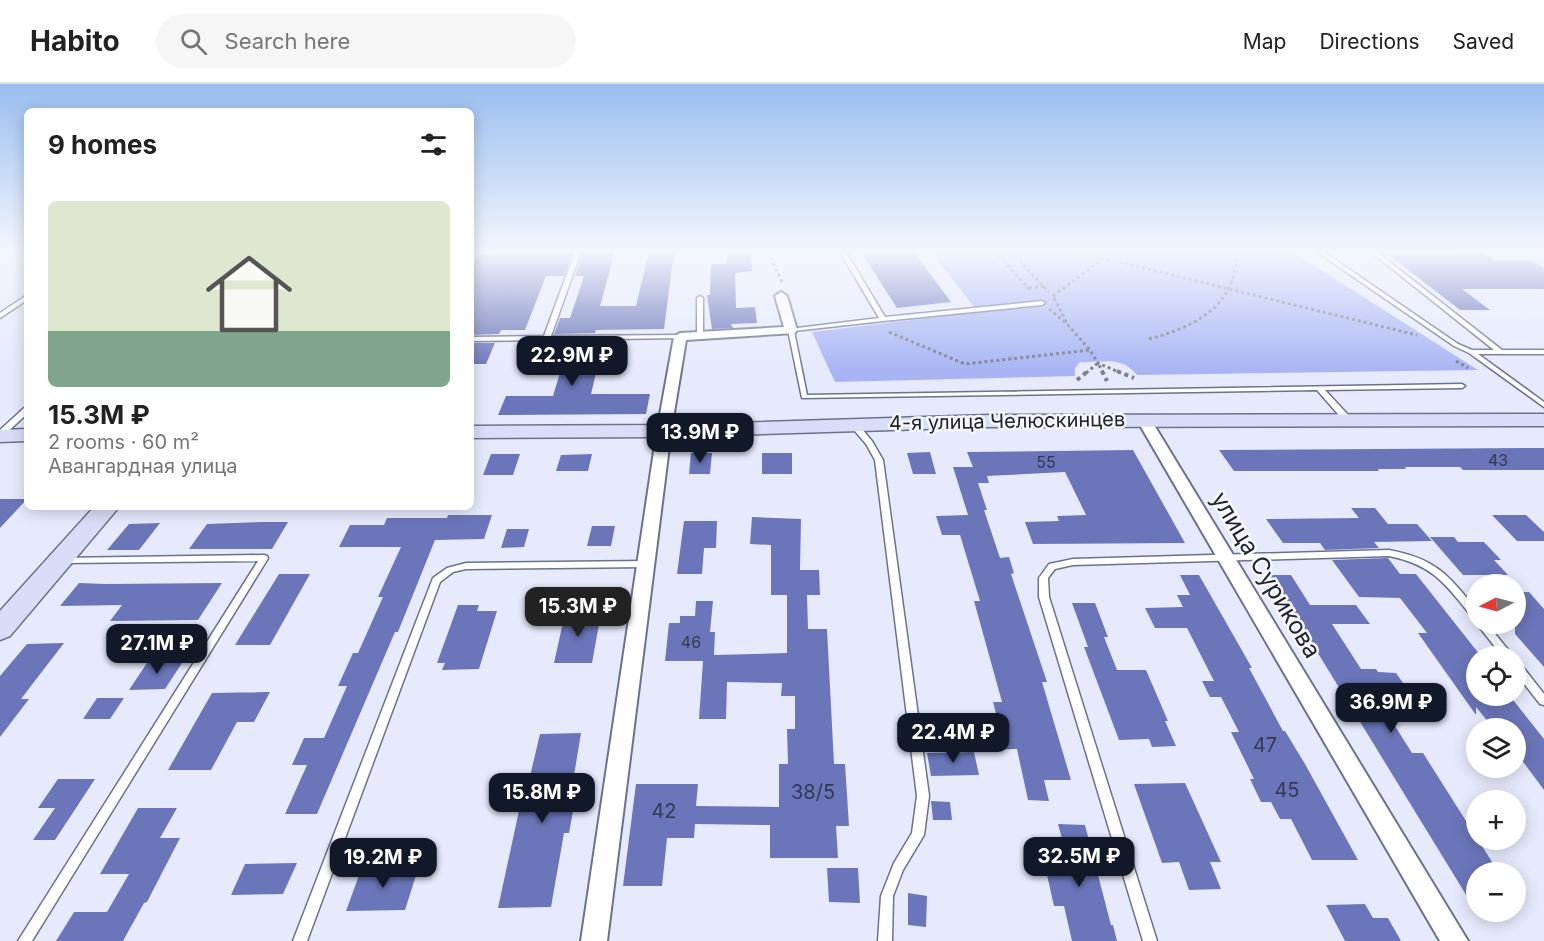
<!DOCTYPE html>
<meta charset="utf-8">
<style>
:root{--surface:#fff;--page:#f6f6f6;--text:#222;--muted:#767676;--line:#e0e0e0;--accent:#111827}
body{margin:0;font-family:Inter,sans-serif;background:var(--page);color:var(--text);height:100vh;display:flex;flex-direction:column;font-size:22px;white-space:nowrap}
*{box-sizing:border-box;margin:0}
p{font-size:20px;color:var(--muted)}
.icon{flex:none;width:33px;height:33px;fill:none;stroke:currentColor;stroke-width:2;stroke-linecap:round;stroke-linejoin:round}
.map{position:relative;flex:1;overflow:hidden}
.sheet{position:absolute;left:24px;top:24px;width:450px;height:402px;display:flex;flex-direction:column;background:var(--surface);border-radius:9px;box-shadow:0 3px 15px #0003}
.sheet>*{flex:none}
.needle{width:39px;rotate:264deg}
.fabs{position:absolute;left:1466px;top:490px;display:grid;gap:12px}
.fabs a{display:grid;place-items:center;width:60px;height:60px;border-radius:50%;background:var(--surface);box-shadow:0 3px 15px #0003;font-size:30px}
.price{position:absolute;translate:-50% -51px;padding:0 14px;border-radius:12px;background:var(--accent);color:#fff;font-size:20px;line-height:39px;filter:drop-shadow(0 2px 3px #0008)}
.price::after{content:'';position:absolute;left:50%;top:36px;width:18px;height:14px;margin-left:-9px;background:inherit;clip-path:polygon(0 0,100% 0,50% 100%)}
.price.active{background:#222;color:#fff}
ul{padding:0;list-style:none}
li{display:grid;align-content:center;gap:12px;height:318px;padding:0 24px}
li span{display:grid;place-items:center;height:186px;border-radius:9px;color:#555}
li>.icon{margin-inline-start:auto}
span .icon{width:108px;height:108px;fill:#fffc;stroke-width:1}
li b{font-size:26px}
h2{display:flex;justify-content:space-between;align-items:center;height:72px;padding:0 24px;font-size:26px}
header{display:flex;align-items:center;gap:36px;box-sizing:border-box;height:84px;padding:0 30px;background:var(--surface);border-bottom:2px solid var(--line)}
header strong{font-size:28px}
nav{display:flex;gap:33px;margin-inline-start:auto;font-size:21px}
.search{width:420px;height:54px;background:var(--page);display:flex;align-items:center;gap:15px;box-sizing:border-box;padding:0 21px;border-radius:33px;color:var(--muted);font-size:22px}
.map>svg:first-child{display:block}
.green{fill:#a8b4f4}
.building{fill:#6b76ba}
.lines{fill:none;stroke-linecap:round;stroke-linejoin:round}
.lane-casing{stroke:#6c728d;stroke-width:3}
.street-casing{stroke:#6c728d;stroke-width:4}
.secondary-casing{stroke:#6c728d;stroke-width:3}
.path-far1{stroke:#7b7e8c;stroke-width:3;stroke-dasharray:3 3;stroke-linecap:butt}
.path{stroke:#7b7e8c;stroke-width:4;stroke-dasharray:4 4;stroke-linecap:butt}
.lane{fill:#fff;fill-rule:evenodd}
.street{fill:#fff;fill-rule:evenodd}
.secondary{fill:#d9ddf7;fill-rule:evenodd}
.labels{text-anchor:middle;stroke-width:5;stroke-linejoin:round;paint-order:stroke}
.number-label{font-size:16px;fill:#343852}
.street-label{font-size:20px;fill:#21242f;stroke:#f6f8fe}
.near-number-label{font-size:20px;fill:#343852}
.near-street-label{font-size:24px;fill:#21242f;stroke:#f6f8fe}
</style>
<header>
<strong>Habito</strong>
<div class="search"><svg class="icon" aria-label="search" viewBox="0 0 24 24"><circle cx="10" cy="10" r="6"/><path d="M15 15l6 6"/></svg>Search here</div>
<nav><a>Map</a><a>Directions</a><a>Saved</a></nav>
</header>
<div class="map">
<svg width="1544" height="857" viewBox="0 0 1544 857">
<rect width="100%" height="100%" fill="#e6eafc"/>
<path class="green" d="M931,168H1293L1478,286L1137,291C1120,270 1099,280 1080,278L1075,284V292L835,298L812,248L978,228Z"/>
<path class="building" d="M497,168H573L564,192H546L525,246H501L499,250L471,251V171H495Z
M583,168H615L600,222H636L649,168H674L664,245L596,246L595,249L554,250L560,234H570L584,192H575Z
M727,168H751L752,187L735,189L736,224L755,223L757,239L731,240L733,244L712,245L707,211H710L711,180H727Z
M861,168H914L951,218L897,224Z
M1454,168H1482L1494,176H1531L1544,184V205H1462L1490,226H1460L1389,171H1459Z
M535,258H592L583,289H596L591,310H650L646,330L498,331L506,312H553L563,279L527,280Z
M471,259H495L486,280H471Z
M1544,364V386H1463L1460,383H1405L1406,385H1378L1379,387H1234L1219,366Z
M1133,366L1185,459L1033,460L1025,438L1059,437L1057,432L1086,431L1065,388L987,392L989,399H978L987,426H984L1000,474L1009,473L1014,489L1011,490L1047,598H1042L1071,696H1044L1049,717L1028,716L1017,665L972,666L969,650L1001,649L993,618H1002L974,517H980L960,451H942L936,432L968,431L953,383H973L967,368Z
M930,368L936,390H913L907,369Z
M691,369H712L710,390H689Z
M762,369H792V390H762Z
M491,370H520L513,391H483Z
M592,370L588,387H556L561,371Z
M0,415H27L0,444Z
M1351,424H1375L1388,440H1417L1432,457L1374,458L1379,464L1325,466L1320,459H1283L1266,435L1359,434Z
M448,431H492L484,455L435,456L398,548H395L317,730H285L307,681H292L304,654H324L347,602H338L353,569H358L383,513H378L401,463H339L350,441H384L387,434H447Z
M1492,431H1526L1544,448V457H1517Z
M752,433L801,435L800,486H819L820,511H807L808,545H827L834,680H845L849,742H836L838,774H770V741L695,740L694,754H667L662,802H623L636,700H698L696,722L779,723V680H788L787,645H795V612H781L782,599L727,598L726,635H699L703,577H665L669,539H680V532H695L696,517H713L710,548H715L714,571L787,569V511H771V461L750,460Z
M684,437H717L716,464H704L702,490H677Z
M263,438H288L272,465H189L207,440Z
M160,439L139,466H107L129,440Z
M592,442H615L611,462H587Z
M507,445H529L524,463L501,464Z
M1430,453H1454L1458,458H1484L1501,476H1494L1508,491H1463Z
M1388,474L1400,490H1416L1480,571H1476V612H1510L1544,655V706L1515,667V645H1494L1476,623V631L1418,549H1427L1400,514L1359,513L1332,476Z
M279,490H310L270,561H235Z
M1180,491H1199L1252,584H1249L1283,647H1285L1305,680L1358,776H1312L1291,735H1280L1271,718H1261L1250,695H1254L1231,648H1239L1221,613H1210L1202,597H1214L1187,544H1155L1145,524L1183,523L1177,511H1190Z
M1270,491H1291L1310,521H1356L1370,540H1332L1361,585H1376L1378,588L1396,589L1420,623H1383L1412,669H1423L1499,789H1476V827Z
M79,499L105,500L222,499L198,536L110,537L122,521L60,522Z
M1515,508H1529L1544,525V583L1515,550Z
M1072,519H1095L1108,553H1104L1117,586H1146L1168,637H1165L1176,662L1152,663L1149,655L1119,656L1084,563H1088Z
M458,521H479L477,527H497L479,585L442,586L445,579H437Z
M565,529H601L592,579H554Z
M64,559L21,615H29L0,653V592L27,560Z
M149,576H184L165,605L129,606Z
M270,608L254,638H237L211,686H168L212,609Z
M97,614H124L110,635H83Z
M581,649L569,722H574L569,749H564L551,823L498,824L520,722H523L540,650Z
M974,668L979,691L931,692L927,669Z
M58,695H95L55,756H33L55,724H38Z
M1185,699L1221,778H1210L1221,805L1189,806L1179,778L1162,779L1134,700Z
M931,717L950,718L952,736H933Z
M138,724H177L160,754H180L147,818L144,819L123,857H56L74,828H107L129,790H100Z
M1058,740L1085,741L1111,841H1113L1117,857H1072L1064,822H1054L1043,773H1067Z
M297,779L283,810L231,811L245,780Z
M419,782L405,826L346,827L362,783Z
M827,784H858L860,819L829,818Z
M908,809L927,812L926,843L908,841Z
M1365,820L1373,834H1388L1401,857H1345L1326,821Z"/>
<g class="lines">
<defs>
<path id="lane" d="M575,168H581L551,252L680,251L683,253L682,254L471,257V253L544,252Z
M840,168H846L885,233L1042,217L1045,219L1042,221L883,237L794,247L807,311L1462,300L1465,302L1462,304L1325,306L1350,333L1351,335L1350,337H1344L1317,306L802,314L788,246L789,245L879,234Z
M1317,168H1324L1458,260L1472,266H1494L1371,168H1377L1502,266H1544V270H1478L1544,318V323L1469,269L1454,262Z
M27,211V216L0,234V229Z
M700,212L703,214V252L700,254L697,252V214Z
M24,324H27V330L3,352H0V346Z
M850,338H856L872,357L883,376L929,712L924,751L903,786L893,812L892,857H878L881,812L894,779L912,749L917,712L875,376L866,360L849,340Z
M1389,466C1436,475 1447,490 1476,525V536L1473,534C1446,501 1434,481 1389,472L1073,481L1055,485L1048,494L1049,513L1157,857H1143L1039,513V494L1049,480L1073,475Z
M264,471L267,472L268,474L267,476L32,857H18L258,477L64,479L61,478L60,476L61,474Z
M646,477L649,478L650,480L649,482L646,483L466,485L453,488L440,498L307,857H293L433,494L447,484L466,479Z
M1477,540H1487L1514,573H1503Z
M1515,577L1519,578L1544,610V621L1540,620L1515,588Z"/>
<path id="street" d="M781,208L787,212L797,246L795,249L686,256L671,347L607,857H581L657,347L674,253L680,249L784,243L775,212Z
M1144,332L1151,336L1468,857H1440L1137,336Z"/>
<path id="secondary" d="M1544,330V342L990,343L664,353L471,354V342L664,341L990,331Z
M27,345V357L0,358V346Z
M94,423H119L10,552L0,556V527Z"/>
</defs>
<use href="#lane" class="lane-casing"/>
<use href="#street" class="street-casing"/>
<use href="#secondary" class="secondary-casing"/>
<path class="path-far1" d="M768,168L783,200
M995,168L1031,207
M1011,168L1049,208
M1078,168L1417,251
M1029,204L1044,202
M1053,212L1112,168
M1054,214L1067,239
M1049,225L1067,240L1090,266L1098,279L1121,289
M889,248L965,280L1090,266
M1149,255C1195,243 1238,221 1236,168
M1456,277L1468,284
M1086,289L1098,279L1103,289"/>
<path class="path" d="M1102,287L1107,297
M1117,287L1134,294
M1077,296L1088,287"/>
<use href="#lane" class="lane"/>
<use href="#street" class="street"/>
<use href="#secondary" class="secondary"/>
</g>
<linearGradient id="sky" x2="0" y2="1"><stop stop-color="#98bdee"/><stop offset="0.58" stop-color="#f4f6fe"/><stop offset="1" stop-color="#f4f6fe" stop-opacity="0"/></linearGradient>
<rect width="1544" height="288" fill="url(#sky)"/>
<g class="labels">
<g class="number-label">
<text x="1498" y="382">43</text>
<text x="1046" y="384">55</text>
<text x="691" y="564">46</text>
</g>
<g class="street-label">
<text transform="translate(1007 337) rotate(-1)" y="7">4-я улица Челюскинцев</text>
</g>
<g class="near-number-label">
<text x="1265" y="668">47</text>
<text x="1287" y="713">45</text>
<text x="813" y="715">38/5</text>
<text x="664" y="734">42</text>
</g>
<g class="near-street-label">
<text transform="translate(1266 491) rotate(59)" y="8">улица Сурикова</text>
</g>
</g>
</svg>
<div class="fabs">
<a><svg class="needle" viewBox="-14 -14 28 28"><path d="M0-13l5 13h-10z" fill="#e53935"/><path d="M0 13l5-13h-10z" fill="#767676"/></svg></a>
<a><svg class="icon" aria-label="locate" viewBox="0 0 24 24"><circle cx="12" cy="12" r="6"/><path d="M12 2v4M12 18v4M2 12h4M18 12h4"/></svg></a>
<a><svg class="icon" aria-label="layers" viewBox="0 0 24 24"><path d="M12 4l9 5-9 5-9-5zM3 14l9 5 9-5"/></svg></a>
<a>+</a>
<a>−</a>
</div>
<b class="price" style="left:572px;top:303px">22.9M ₽</b>
<b class="price" style="left:700px;top:380px">13.9M ₽</b>
<b class="price active" style="left:578px;top:554px">15.3M ₽</b>
<b class="price" style="left:157px;top:591px">27.1M ₽</b>
<b class="price" style="left:1391px;top:650px">36.9M ₽</b>
<b class="price" style="left:953px;top:680px">22.4M ₽</b>
<b class="price" style="left:542px;top:740px">15.8M ₽</b>
<b class="price" style="left:1079px;top:804px">32.5M ₽</b>
<b class="price" style="left:383px;top:805px">19.2M ₽</b>
<section class="sheet">
<h2>9 homes<svg class="icon" aria-label="filters" viewBox="0 0 24 24"><path d="M4 7h16M4 17h16"/><circle cx="9" cy="7" r="2"/><circle cx="15" cy="17" r="2"/></svg></h2>
<ul>
<li><span style="background:linear-gradient(#dfe7d0 70%,#7fa58c 0)"><svg class="icon" aria-label="home" viewBox="0 0 24 24"><path d="M3 11l9-7 9 7M6 9v11h12V9"/></svg></span><div><b>15.3M ₽</b><p>2 rooms · 60 m²</p><p>Авангардная улица</p></div></li>
</ul>
</section>
</div>
